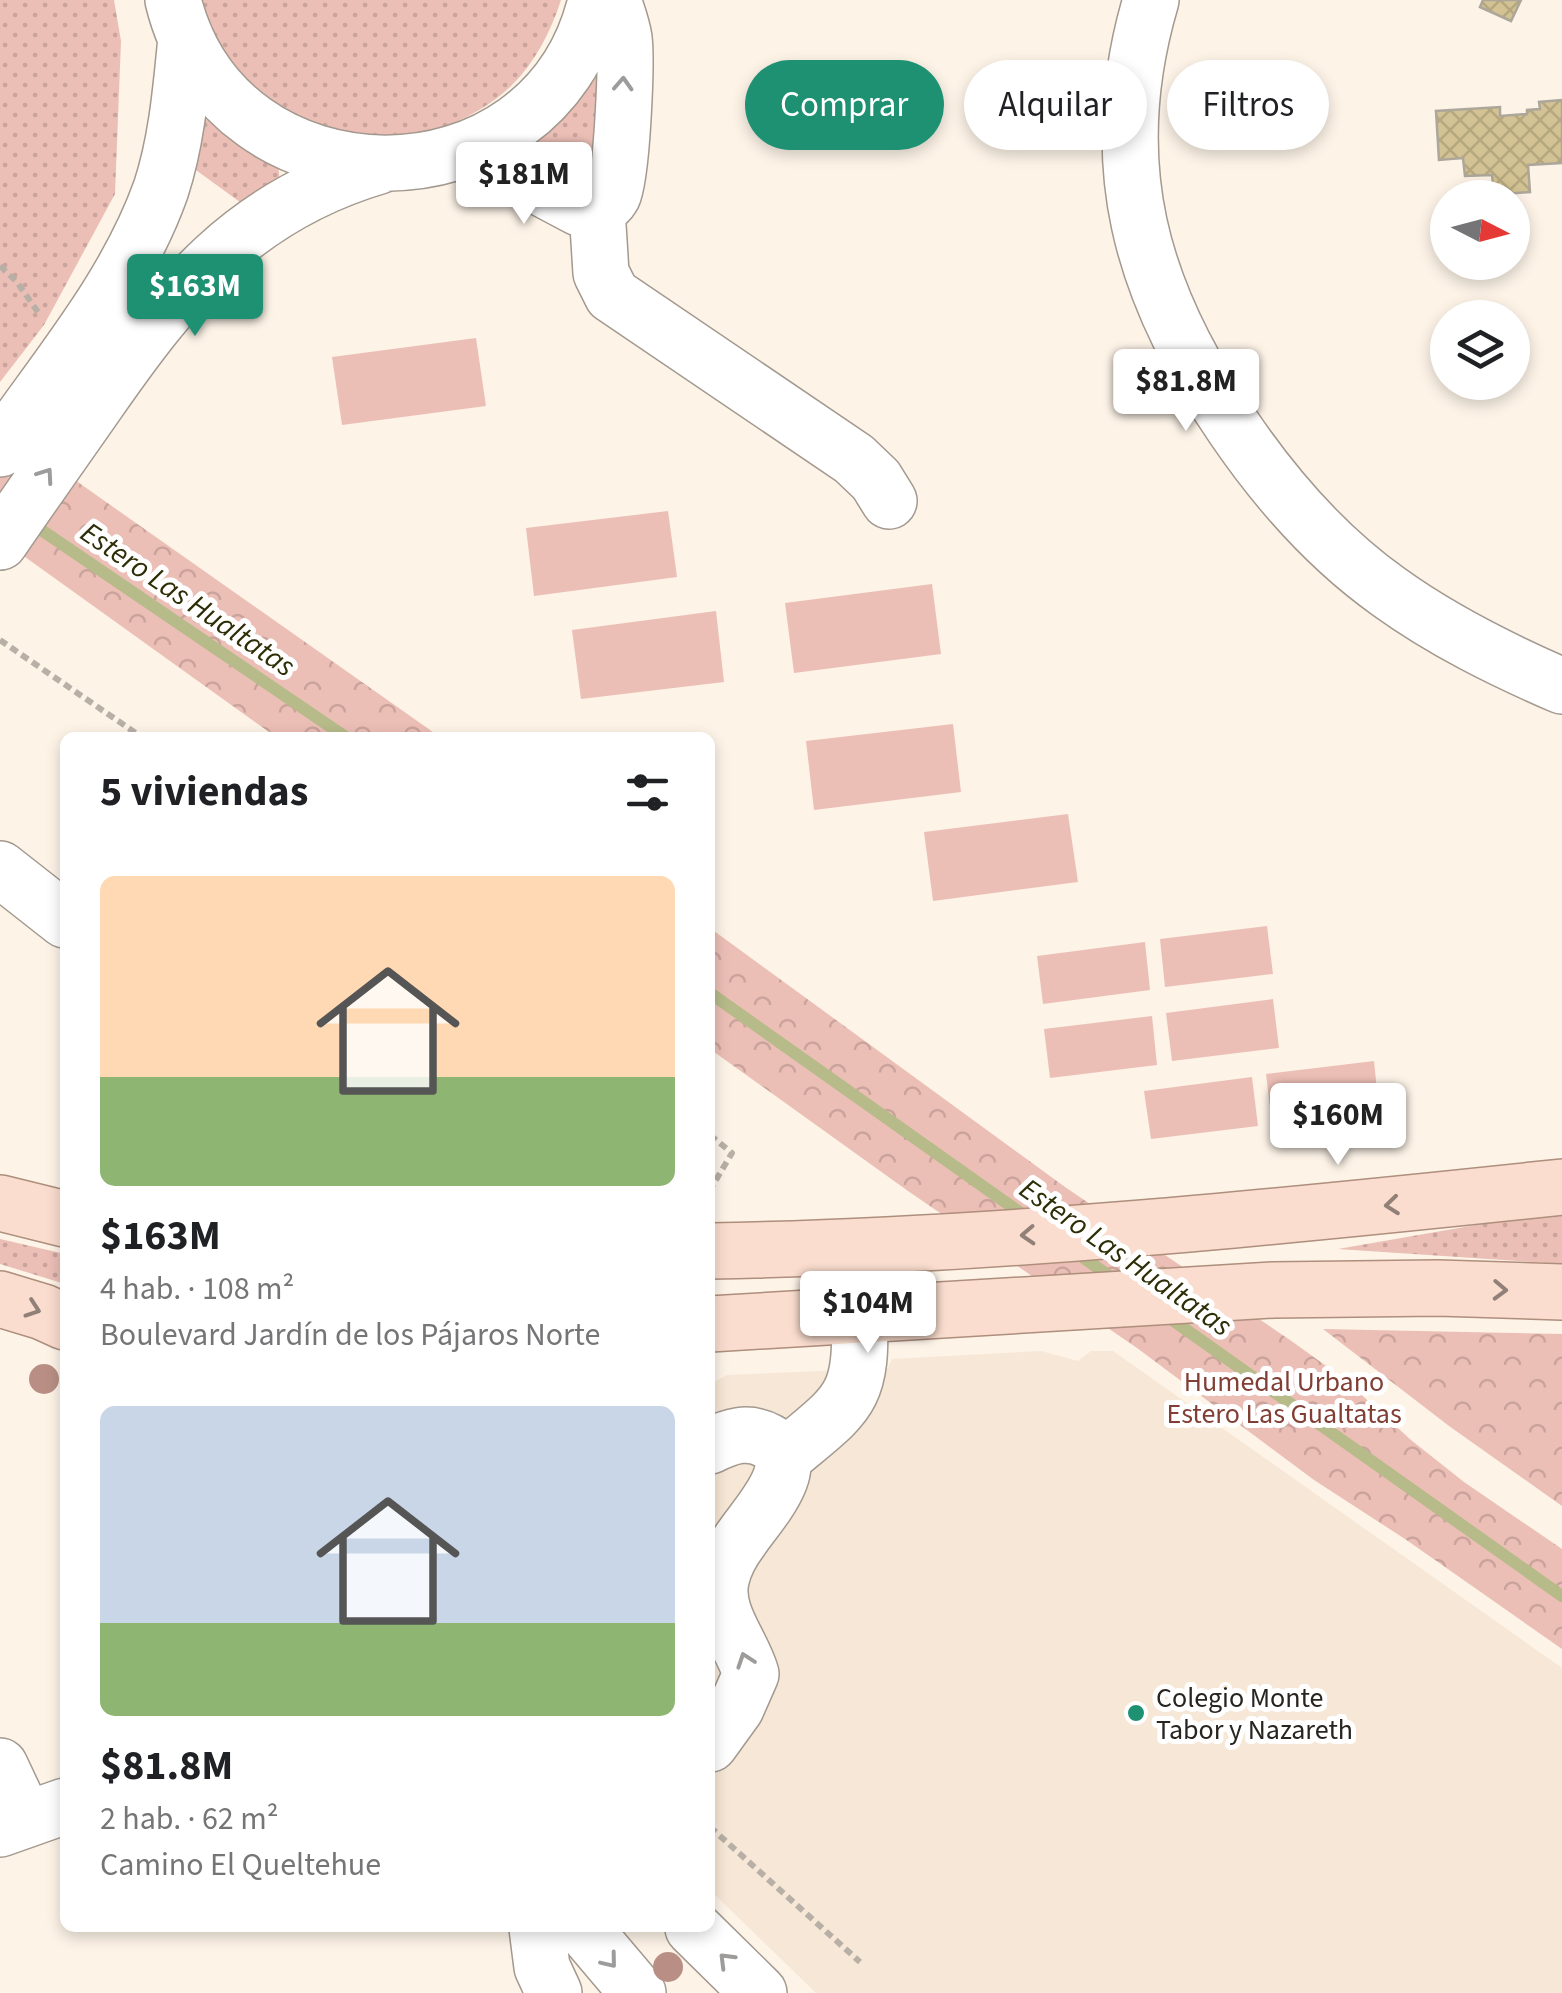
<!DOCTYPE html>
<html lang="es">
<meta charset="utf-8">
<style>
:root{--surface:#fff;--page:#f6f6f6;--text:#202124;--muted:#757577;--accent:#1e9173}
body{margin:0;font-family:"Source Sans 3",sans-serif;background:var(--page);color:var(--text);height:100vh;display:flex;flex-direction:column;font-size:38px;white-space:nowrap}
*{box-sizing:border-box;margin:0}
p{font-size:32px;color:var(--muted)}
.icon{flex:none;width:55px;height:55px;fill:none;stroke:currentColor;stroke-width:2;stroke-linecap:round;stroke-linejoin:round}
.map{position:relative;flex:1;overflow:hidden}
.panel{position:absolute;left:60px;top:732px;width:655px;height:1200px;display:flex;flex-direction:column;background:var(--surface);border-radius:15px;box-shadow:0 5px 15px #0003}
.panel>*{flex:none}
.top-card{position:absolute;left:745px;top:60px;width:665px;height:90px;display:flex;gap:20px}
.needle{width:65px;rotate:96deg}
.fabs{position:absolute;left:1430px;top:180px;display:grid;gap:20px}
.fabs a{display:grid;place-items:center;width:100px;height:100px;border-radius:50%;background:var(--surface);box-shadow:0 5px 15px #0003;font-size:50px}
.price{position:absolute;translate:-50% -85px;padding:0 22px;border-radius:10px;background:#fff;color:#222;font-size:32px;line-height:65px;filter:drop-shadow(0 2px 5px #0008)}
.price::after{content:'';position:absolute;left:50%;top:60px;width:30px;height:22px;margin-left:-15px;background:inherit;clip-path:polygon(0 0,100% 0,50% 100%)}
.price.active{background:var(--accent);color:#fff}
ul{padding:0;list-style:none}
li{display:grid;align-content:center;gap:20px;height:530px;padding:0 40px}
li span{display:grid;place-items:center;height:310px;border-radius:15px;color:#555}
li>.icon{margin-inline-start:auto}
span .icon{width:180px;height:180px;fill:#fffc;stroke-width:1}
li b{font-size:42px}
h2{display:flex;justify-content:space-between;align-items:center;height:120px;padding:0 40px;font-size:42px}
.tag{padding:0 35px;border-radius:45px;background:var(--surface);box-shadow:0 5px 15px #0003;font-size:35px;line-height:90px}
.tag.active{background:var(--accent);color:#fff}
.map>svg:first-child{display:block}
.built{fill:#f7e7d6}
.grass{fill:url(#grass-dots)}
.forest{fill:url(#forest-crowns)}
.pitch{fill:#ecbfb6}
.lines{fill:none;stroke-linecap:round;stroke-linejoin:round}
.stream{stroke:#b7ba89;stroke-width:12}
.building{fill:url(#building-cross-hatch);stroke:#aca79a;stroke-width:2.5}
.minor-casing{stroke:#a3998f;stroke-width:58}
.major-casing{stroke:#ae8e7c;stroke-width:58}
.path{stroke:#b8b0a7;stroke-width:6;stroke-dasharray:8 5;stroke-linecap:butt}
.minor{stroke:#fff;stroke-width:55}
.major{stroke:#faddce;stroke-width:55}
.tree{fill:#b98f85}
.oneway{stroke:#9e9c9b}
.oneway2{stroke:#918077}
.poi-dot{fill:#1e9173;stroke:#fff;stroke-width:4}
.labels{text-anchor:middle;stroke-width:10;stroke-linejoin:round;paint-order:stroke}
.park-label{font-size:28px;fill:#813e34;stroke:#fff}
.poi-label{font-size:28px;fill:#282420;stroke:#fff;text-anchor:start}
.water-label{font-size:30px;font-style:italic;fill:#2d2d06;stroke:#fff}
</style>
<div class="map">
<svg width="1562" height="1993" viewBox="0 0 1562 1993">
<defs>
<pattern id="grass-dots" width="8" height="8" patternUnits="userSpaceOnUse" patternTransform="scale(2.5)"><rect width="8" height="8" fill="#ecbfb6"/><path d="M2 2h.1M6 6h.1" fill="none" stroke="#caa49c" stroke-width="1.8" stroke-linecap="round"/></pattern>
<pattern id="forest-crowns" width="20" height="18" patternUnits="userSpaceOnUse" patternTransform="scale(2.5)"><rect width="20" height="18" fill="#ecbfb6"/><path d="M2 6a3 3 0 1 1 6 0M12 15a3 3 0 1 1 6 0" fill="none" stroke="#caa49c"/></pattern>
<pattern id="building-cross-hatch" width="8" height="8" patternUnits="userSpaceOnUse" patternTransform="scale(2.5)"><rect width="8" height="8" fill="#d3c293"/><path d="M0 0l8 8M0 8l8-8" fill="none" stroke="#b5a77e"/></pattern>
</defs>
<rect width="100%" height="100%" fill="#fdf3e7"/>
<path class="built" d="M1041,1351L1078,1361L1091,1351H1113L1562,1668V1993H816L710,1890V1781L720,1767L710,1759V1384L727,1375L888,1368L892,1359Z"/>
<path class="grass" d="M0,0H114L121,41L115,194L44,325L0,382Z
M195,0H561C551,31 535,63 511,86C460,134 376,154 310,127C297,122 279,118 269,108C236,78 216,38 195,0Z
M597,73L607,82L591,192L522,148L588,75Z
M212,119L278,163L280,183L244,205L189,165L202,121Z
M1562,1210V1264L1338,1249Z
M0,1239L65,1254V1284L0,1264Z"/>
<path class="forest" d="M0,423L82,485L440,737H276L0,539Z
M710,928L1065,1187L1290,1340L1343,1378L1411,1440L1464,1482L1562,1549V1649L1405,1539L1314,1480L1137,1348L908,1191L710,1049Z
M1323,1329L1562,1334V1506L1449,1426Z"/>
<path class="pitch" d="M476,338L486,406L342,425L332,357Z
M668,511L677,577L534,596L526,528Z
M932,584L941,654L794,673L785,603Z
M716,611L724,682L581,699L572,630Z
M953,724L961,792L814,810L806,741Z
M1068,814L1078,882L933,901L924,832Z
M1267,926L1273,974L1165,987L1160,939Z
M1145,942L1150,990L1043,1004L1037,956Z
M1273,999L1279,1048L1172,1061L1166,1013Z
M1152,1016L1157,1065L1050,1078L1044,1029Z
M1374,1061L1379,1110L1272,1123L1266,1074Z
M1252,1077L1258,1126L1151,1139L1144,1091Z"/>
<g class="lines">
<path class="stream" d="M31,523L347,738
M710,993L1029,1219
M1074,1251L1119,1283
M1164,1314L1562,1596"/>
</g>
<path class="building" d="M1483,0H1521L1511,21L1480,7Z
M1562,100V163L1528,165L1530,192L1494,195L1492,175L1465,176L1463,158L1439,160L1436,111L1500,107V116L1527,114V110L1540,109L1539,102Z"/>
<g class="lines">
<defs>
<path id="minor" d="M173,0C226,217 545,218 596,0
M1151,0C1103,162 1140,292 1234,428C1277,491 1327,548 1389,592C1443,631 1502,660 1562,686
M468,149L579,208C593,211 606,208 613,195C622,177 627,61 624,38C622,25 617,12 613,0
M597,209L601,273L612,295L854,459L876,480L889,501
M0,449C58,366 127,285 161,189C177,140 181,88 186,38
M0,542C32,495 65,449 97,403C175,291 243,206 379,166
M0,869L65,920
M710,1446C730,1436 748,1430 768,1441C809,1463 755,1517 741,1539C732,1551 724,1565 721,1580C714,1614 742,1643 751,1674L736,1708L710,1744
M782,1459C845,1405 864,1403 859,1314
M0,1766L25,1819
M0,1829L65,1806
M537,1928L542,1967L554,1993
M583,1928L638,1993
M693,1928L759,1993"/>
<path id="major" d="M0,1203L65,1219
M710,1251C995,1246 1279,1217 1562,1187
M0,1299L43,1312L65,1322
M710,1324L1273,1290L1438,1288L1562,1292"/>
</defs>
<use href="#minor" class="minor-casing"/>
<use href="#major" class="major-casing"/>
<path class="path" d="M0,266L17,282L40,315
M0,640L143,738
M710,1135L732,1153L710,1190
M710,1827L860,1962"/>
<use href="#minor" class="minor"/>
<use href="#major" class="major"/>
</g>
<g class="tree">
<circle cx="44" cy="1379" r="15"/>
<circle cx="668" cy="1967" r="15"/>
</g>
<defs><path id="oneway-chevron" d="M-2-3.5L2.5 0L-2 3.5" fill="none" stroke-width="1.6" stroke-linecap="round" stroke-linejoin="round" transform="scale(2.5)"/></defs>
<g class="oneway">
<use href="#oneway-chevron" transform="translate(623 84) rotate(-87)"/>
<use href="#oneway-chevron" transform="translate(46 475) rotate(-55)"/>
<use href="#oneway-chevron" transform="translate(745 1660) rotate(-109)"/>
<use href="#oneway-chevron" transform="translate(726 1960) rotate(-135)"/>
<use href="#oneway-chevron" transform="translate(610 1961) rotate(51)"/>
</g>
<g class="oneway2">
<use href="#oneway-chevron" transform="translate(1392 1205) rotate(174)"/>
<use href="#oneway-chevron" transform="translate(1028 1235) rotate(177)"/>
<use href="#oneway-chevron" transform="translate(1500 1290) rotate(2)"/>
<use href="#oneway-chevron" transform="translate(33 1309) rotate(19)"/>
</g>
<circle class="poi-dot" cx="1136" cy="1713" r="10"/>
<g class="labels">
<g class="park-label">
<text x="1284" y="1391">Humedal Urbano<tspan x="1284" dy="32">Estero Las Gualtatas</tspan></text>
</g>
<g class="poi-label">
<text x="1156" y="1707">Colegio Monte<tspan x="1156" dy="32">Tabor y Nazareth</tspan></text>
</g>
<g class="water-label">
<text transform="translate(188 599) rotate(34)" y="10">Estero Las Hualtatas</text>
<text transform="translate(1126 1257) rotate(35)" y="10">Estero Las Hualtatas</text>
</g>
</g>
</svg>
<div class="fabs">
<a><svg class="needle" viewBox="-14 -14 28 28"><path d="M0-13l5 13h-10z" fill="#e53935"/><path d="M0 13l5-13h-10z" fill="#757577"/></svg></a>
<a><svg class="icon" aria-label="layers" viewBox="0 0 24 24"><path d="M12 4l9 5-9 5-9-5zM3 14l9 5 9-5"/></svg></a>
</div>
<b class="price" style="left:524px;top:227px">$181M</b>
<b class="price active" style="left:195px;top:339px">$163M</b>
<b class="price" style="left:1186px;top:434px">$81.8M</b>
<b class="price" style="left:1338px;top:1168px">$160M</b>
<b class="price" style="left:868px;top:1356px">$104M</b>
<div class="top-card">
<a class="tag active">Comprar</a>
<a class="tag">Alquilar</a>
<a class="tag">Filtros</a>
</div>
<section class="panel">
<h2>5 viviendas<svg class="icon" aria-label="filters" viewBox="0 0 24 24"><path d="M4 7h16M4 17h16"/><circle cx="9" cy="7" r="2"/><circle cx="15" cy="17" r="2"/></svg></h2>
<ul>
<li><span style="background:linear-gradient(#ffd9b3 65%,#8fb573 0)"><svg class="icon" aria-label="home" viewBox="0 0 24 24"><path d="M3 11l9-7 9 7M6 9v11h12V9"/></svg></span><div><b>$163M</b><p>4 hab. · 108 m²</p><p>Boulevard Jardín de los Pájaros Norte</p></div></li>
<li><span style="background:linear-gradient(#c9d6e8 70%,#8fb573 0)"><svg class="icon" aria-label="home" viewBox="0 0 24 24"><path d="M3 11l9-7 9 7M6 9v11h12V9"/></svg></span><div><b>$81.8M</b><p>2 hab. · 62 m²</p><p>Camino El Queltehue</p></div></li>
</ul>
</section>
</div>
